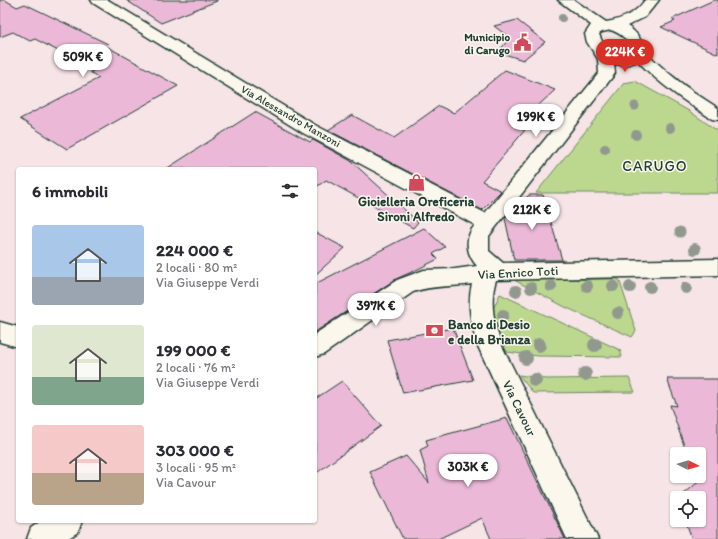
<!DOCTYPE html>
<html lang="it">
<meta charset="utf-8">
<style>
:root{--surface:#fff;--page:#f7f7f7;--text:#2b2b33;--muted:#7c7c81;--accent:#d93025}
body{margin:0;font-family:Itim,sans-serif;background:var(--page);color:var(--text);height:100vh;display:flex;flex-direction:column;font-size:15px;white-space:nowrap}
*{box-sizing:border-box;margin:0}
p{font-size:13px;color:var(--muted)}
.icon{flex:none;width:22px;height:22px;fill:none;stroke:currentColor;stroke-width:2;stroke-linecap:round;stroke-linejoin:round}
.map{position:relative;flex:1;overflow:hidden}
.panel{position:absolute;left:16px;top:167px;width:301px;height:356px;display:flex;flex-direction:column;background:var(--surface);border-radius:4px;box-shadow:0 1px 3px #0004}
.panel>*{flex:none}
.needle{width:26px;rotate:95deg}
.tools{position:absolute;left:670px;top:447px;display:grid;gap:8px}
.tools a{display:grid;place-items:center;width:36px;height:36px;border-radius:4px;background:var(--surface);box-shadow:0 1px 3px #0004;font-size:20px}
.price{position:absolute;translate:-50% -34px;padding:0 9px;border-radius:14px;background:#fff;color:#222;font-size:13px;line-height:26px;filter:drop-shadow(0 1px 2px #0008)}
.price::after{content:'';position:absolute;left:50%;top:24px;width:12px;height:9px;margin-left:-6px;background:inherit;clip-path:polygon(0 0,100% 0,50% 100%)}
.price.on{background:var(--accent);color:#fff}
ul{padding:0;list-style:none}
li{display:flex;align-items:center;gap:12px;height:100px;padding:0 16px}
li span{display:grid;place-items:center;flex:none;width:112px;height:80px;border-radius:4px;color:#555}
li>.icon{margin-inline-start:auto}
span .icon{width:48px;height:48px;fill:#fffc;stroke-width:1}
li b{font-size:17px}
h2{display:flex;justify-content:space-between;align-items:center;height:48px;padding:0 16px;font-size:17px}
.map>svg:first-child{display:block}
.green{fill:#bcd78e;stroke:#6e8a61}
.building{fill:#ebb9d7;stroke:#1f3d34}
.lines{fill:none;stroke-linecap:round;stroke-linejoin:round}
.minor-casing{stroke:#1f3d34;stroke-width:3}
.minor{fill:#fbf7ec;fill-rule:evenodd}
.tree{fill:#91998e}
.labels{text-anchor:middle;stroke-width:3;stroke-linejoin:round;paint-order:stroke}
.far-poi-label{font-size:11px;font-weight:bold;fill:#1f3d34;stroke:#fbf7ec;text-anchor:end}
.far-street-label{font-size:11px;fill:#1f3d34;stroke:#fbf7ec}
.poi-label{font-size:13px;font-weight:bold;fill:#1f3d34;stroke:#fbf7ec}
.street-label{font-size:13px;fill:#1f3d34;stroke:#fbf7ec}
.quarter-label{font-size:15px;letter-spacing:1px;fill:#1f3d34;stroke:#fbf7ec}
</style>
<div class="map">
<svg width="718" height="539" viewBox="0 0 718 539">
<rect width="100%" height="100%" fill="#f6e4e6"/>
<filter id="ink" filterUnits="userSpaceOnUse"><feTurbulence type="fractalNoise" baseFrequency=".025" numOctaves="2"/><feDisplacementMap in="SourceGraphic" scale="8" xChannelSelector="R" yChannelSelector="G"/><feConvolveMatrix kernelMatrix="1 2 1 2 8 2 1 2 1" color-interpolation-filters="sRGB"/></filter>
<g filter="url(#ink)">
<path class="green" d="M635,81L689,111L718,131V193H536L624,83Z
M619,279L636,331L632,337L565,307L514,280Z
M500,294L620,350L622,357L538,356L507,352L498,333L492,311Z
M519,375L546,379L629,378L635,392L533,393Z"/>
<path class="building" d="M0,0H5L17,7L25,4L108,44L106,46L178,86L67,149L20,119L99,78L90,72L95,70L35,39L30,41L13,32L0,37Z
M126,0H217V1L161,23Z
M714,0H718V54L661,27L675,21L672,19Z
M517,20L545,42L523,60L498,52L510,38L494,26Z
M505,70L555,90L515,127L525,130L482,181L501,191L482,210L328,130L352,115L394,138L439,106L454,113Z
M255,112L310,142L313,140L351,161L418,222L413,228L326,180L315,188V169H166Z
M529,195H543L562,260H514L505,218L519,200L522,202Z
M424,228L445,247L433,254L438,259L416,270L396,279L315,332V284Z
M315,232L345,248L315,275Z
M453,328L473,380L403,393L387,340Z
M667,379H718V539H692L687,525L686,520H699V498H683L684,494L697,483L695,476H699V454H687L670,405L677,406Z
M342,381L381,426L315,474V399Z
M507,418L565,539H491L482,518L438,539H403L370,472L406,456L429,483L420,450L428,446L426,440Z"/>
<g class="lines">
<defs>
<path id="minor" d="M91,0H108L315,125L485,213L599,73L598,59L587,42L585,34L591,25L558,0H574L606,22C621,20 636,13 645,0H659L645,17L627,26C642,35 641,46 651,57C671,77 694,93 718,108V120L712,119C686,102 659,84 638,61L626,65L614,64L615,73L613,76L489,236V251L503,263L718,259V275L496,280C489,302 494,323 501,344L598,539H567L477,344C471,324 467,304 472,284C452,287 432,285 413,292L324,354L315,357V334L397,280L424,270L455,269L477,266C466,254 464,238 475,225L303,133L93,3ZM611,30C621,34 629,39 630,51C618,64 603,47 599,34L602,32Z
M0,322L18,327V347L0,342Z
M41,521H82L78,532L67,539H27L31,528Z"/>
</defs>
<use href="#minor" class="minor-casing"/>
<use href="#minor" class="minor"/>
</g>
<g class="tree">
<circle cx="562" cy="18" r="4"/>
<circle cx="635" cy="106" r="4.5"/>
<circle cx="670" cy="128" r="5"/>
<circle cx="636" cy="135" r="5"/>
<circle cx="605" cy="149" r="5"/>
<circle cx="680" cy="232" r="5.5"/>
<circle cx="695" cy="249" r="6"/>
<circle cx="551" cy="286" r="6"/>
<circle cx="587" cy="286" r="6"/>
<circle cx="613" cy="286" r="6"/>
<circle cx="630" cy="287" r="6"/>
<circle cx="650" cy="287" r="6"/>
<circle cx="531" cy="288" r="6"/>
<circle cx="686" cy="288" r="6"/>
<circle cx="516" cy="291" r="6"/>
<circle cx="618" cy="313" r="6"/>
<circle cx="503" cy="315" r="6"/>
<circle cx="539" cy="345" r="7"/>
<circle cx="595" cy="345" r="7"/>
<circle cx="526" cy="358" r="7"/>
<circle cx="585" cy="374" r="7"/>
<circle cx="535" cy="380" r="7"/>
</g>
</g>
<defs>
<symbol id="civic-bare" viewBox="-9 -9 18 18"><path d="M-.6-6.5H3V-4.5H.6V-3L4-1V1h2V6H-6V1h2V-1L-.6-3ZM-1.2 2.5V6h2.4V2.5Z" fill="#d1495b" stroke="#fbf7ec" stroke-width="2.5" paint-order="stroke"/></symbol>
<symbol id="shop-bare" viewBox="-9 -9 18 18"><path d="M-5-2.5h2.3a2.7 3.5 0 0 1 5.4 0H5L5.5 6h-11ZM-1.5-2.5h3a1.5 2.3 0 0 0-3 0Z" fill="#d1495b" stroke="#fbf7ec" stroke-width="2.5" paint-order="stroke"/></symbol>
<symbol id="bank-bare" viewBox="-9 -9 18 18"><path d="M-6-4H6V4H-6ZM0-2.3a2.3 2.3 0 1 0 0 4.6a2.3 2.3 0 1 0 0-4.6Z" fill="#d1495b" stroke="#fbf7ec" stroke-width="2.5" paint-order="stroke"/></symbol>
</defs>
<g fill-rule="evenodd">
<use href="#civic-bare" x="510" y="30" width="25" height="25"/>
<use href="#shop-bare" x="404" y="170" width="25" height="25"/>
<use href="#bank-bare" x="422" y="318" width="25" height="25"/>
</g>
<g class="labels">
<g class="far-poi-label">
<text x="510" y="41">Municipio<tspan x="510" dy="13">di Carugo</tspan></text>
</g>
<g class="far-street-label">
<text transform="translate(291 116) rotate(30)" y="4">Via Alessandro Manzoni</text>
</g>
<g class="poi-label">
<text x="416" y="206">Gioielleria Oreficeria<tspan x="416" dy="15">Sironi Alfredo</tspan></text>
<text x="448" y="329" text-anchor="start">Banco di Desio<tspan x="448" dy="15">e della Brianza</tspan></text>
</g>
<g class="street-label">
<text transform="translate(518 272) rotate(-3)" y="5">Via Enrico Toti</text>
<text transform="translate(520 408) rotate(64)" y="5">Via Cavour</text>
</g>
<g class="quarter-label">
<text x="655" y="171">CARUGO</text>
</g>
</g>
</svg>
<div class="tools">
<a><svg class="needle" viewBox="-14 -14 28 28"><path d="M0-13l5 13h-10z" fill="#e53935"/><path d="M0 13l5-13h-10z" fill="#7c7c81"/></svg></a>
<a><svg class="icon" aria-label="locate" viewBox="0 0 24 24"><circle cx="12" cy="12" r="6"/><path d="M12 2v4M12 18v4M2 12h4M18 12h4"/></svg></a>
</div>
<b class="price on" style="left:625px;top:73px">224K €</b>
<b class="price" style="left:83px;top:78px">509K €</b>
<b class="price" style="left:536px;top:138px">199K €</b>
<b class="price" style="left:532px;top:231px">212K €</b>
<b class="price" style="left:376px;top:327px">397K €</b>
<b class="price" style="left:468px;top:488px">303K €</b>
<section class="panel">
<h2>6 immobili<svg class="icon" aria-label="filters" viewBox="0 0 24 24"><path d="M4 7h16M4 17h16"/><circle cx="9" cy="7" r="2"/><circle cx="15" cy="17" r="2"/></svg></h2>
<ul>
<li><span style="background:linear-gradient(#a9c7e8 65%,#9aa5b1 0)"><svg class="icon" aria-label="home" viewBox="0 0 24 24"><path d="M3 11l9-7 9 7M6 9v11h12V9"/></svg></span><div><b>224 000 €</b><p>2 locali · 80 m²</p><p>Via Giuseppe Verdi</p></div></li>
<li><span style="background:linear-gradient(#dfe7d0 65%,#7fa58c 0)"><svg class="icon" aria-label="home" viewBox="0 0 24 24"><path d="M3 11l9-7 9 7M6 9v11h12V9"/></svg></span><div><b>199 000 €</b><p>2 locali · 76 m²</p><p>Via Giuseppe Verdi</p></div></li>
<li><span style="background:linear-gradient(#f6c9c9 60%,#b9a48a 0)"><svg class="icon" aria-label="home" viewBox="0 0 24 24"><path d="M3 11l9-7 9 7M6 9v11h12V9"/></svg></span><div><b>303 000 €</b><p>3 locali · 95 m²</p><p>Via Cavour</p></div></li>
</ul>
</section>
</div>
